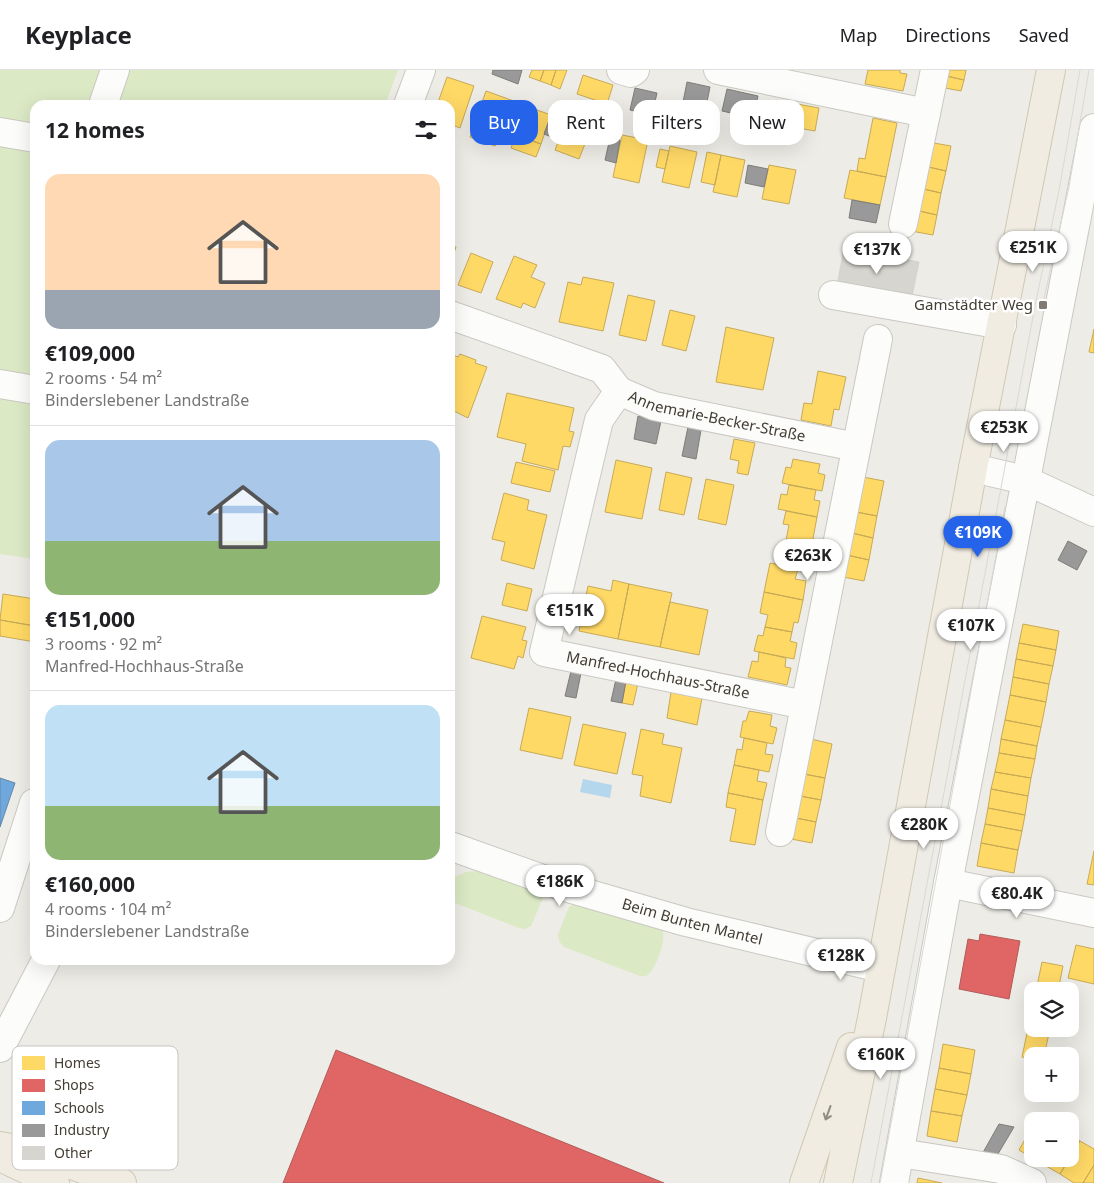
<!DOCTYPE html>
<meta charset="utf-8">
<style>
:root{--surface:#fff;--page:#f6f6f6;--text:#202124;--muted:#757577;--line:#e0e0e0;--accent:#2563eb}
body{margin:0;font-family:"Noto Sans",sans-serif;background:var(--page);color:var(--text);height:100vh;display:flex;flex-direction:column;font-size:19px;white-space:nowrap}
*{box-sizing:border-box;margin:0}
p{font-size:16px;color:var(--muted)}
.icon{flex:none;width:28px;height:28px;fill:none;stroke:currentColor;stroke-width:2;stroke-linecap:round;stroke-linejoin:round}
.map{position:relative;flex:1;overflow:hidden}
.sheet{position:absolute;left:30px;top:30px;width:425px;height:865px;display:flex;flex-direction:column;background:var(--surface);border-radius:15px;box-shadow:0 5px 20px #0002}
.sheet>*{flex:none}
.guide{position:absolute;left:470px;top:30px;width:475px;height:45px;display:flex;gap:10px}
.tools{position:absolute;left:1024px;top:912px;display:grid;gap:10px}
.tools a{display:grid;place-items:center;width:55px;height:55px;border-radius:10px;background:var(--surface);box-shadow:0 5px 20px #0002;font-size:25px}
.price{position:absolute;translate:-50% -42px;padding:0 11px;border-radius:18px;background:#fff;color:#222;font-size:16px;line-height:32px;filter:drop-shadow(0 1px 2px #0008)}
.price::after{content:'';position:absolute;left:50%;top:30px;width:15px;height:11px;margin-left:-8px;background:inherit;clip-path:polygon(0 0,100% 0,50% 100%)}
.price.on{background:var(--accent);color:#fff}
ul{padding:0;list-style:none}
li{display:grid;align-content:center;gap:10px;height:265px;padding:0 15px}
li+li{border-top:1px solid var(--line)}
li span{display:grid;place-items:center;height:155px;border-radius:15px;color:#555}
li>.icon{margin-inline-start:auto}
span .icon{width:90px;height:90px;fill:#fffc;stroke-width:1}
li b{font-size:21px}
h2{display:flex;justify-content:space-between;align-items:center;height:60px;padding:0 15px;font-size:21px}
.tag{padding:0 18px;border-radius:15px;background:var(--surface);box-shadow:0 5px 20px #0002;font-size:18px;line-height:45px}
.tag.on{background:var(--accent);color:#fff}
header{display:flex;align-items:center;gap:30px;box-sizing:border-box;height:70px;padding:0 25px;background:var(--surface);border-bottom:1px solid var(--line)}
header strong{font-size:24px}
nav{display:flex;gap:28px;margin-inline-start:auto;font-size:18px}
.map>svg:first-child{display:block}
.green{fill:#dbe9c5}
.water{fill:#b5d7ed}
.homes{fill:#ffd966;stroke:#c7aa57}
.shops{fill:#e06666;stroke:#b15a57}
.schools{fill:#6fa8dc;stroke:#6288a9}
.industry{fill:#999;stroke:#7f7d7a}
.building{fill:#d7d5cf;stroke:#d6d3cc}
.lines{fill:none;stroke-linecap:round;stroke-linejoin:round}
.minor-casing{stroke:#cac8c2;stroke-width:30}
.major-casing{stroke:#d0c8b3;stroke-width:30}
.minor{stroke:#fcfcfb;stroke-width:28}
.major{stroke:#f0ece2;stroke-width:28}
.tram{stroke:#d8d8d7;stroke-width:1}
.oneway{stroke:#918c82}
.poi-dot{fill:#7f7a72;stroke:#fff;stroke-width:2}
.labels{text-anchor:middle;stroke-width:5;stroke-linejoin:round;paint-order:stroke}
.poi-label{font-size:15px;fill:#433d33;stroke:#fff;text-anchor:end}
.street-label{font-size:15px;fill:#433d33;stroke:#fff}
.key{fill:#fff;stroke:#c7c5c2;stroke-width:1}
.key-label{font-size:14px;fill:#433d33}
</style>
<header>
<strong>Keyplace</strong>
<nav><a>Map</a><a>Directions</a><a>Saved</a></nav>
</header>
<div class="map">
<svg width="1094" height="1113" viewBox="0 0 1094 1113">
<rect width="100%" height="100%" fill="#eeece6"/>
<path class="green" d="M0,0H398L385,35H35V489L0,484Z
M480,801L540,821L543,828L531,856L525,859L519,858L450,831V809L466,802Z
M576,833L662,858C667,871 657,893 650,903L646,906H640L564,877L559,871L558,864L569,837Z"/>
<path class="water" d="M583,709L612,715L610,728L580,722Z"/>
<path class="homes" d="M532,0H544L540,11L529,7Z
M544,0H556L551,15L540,11Z
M556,0H567L560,19L551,15Z
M868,0H900V3L907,4L903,21L865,14Z
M943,0H966L964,10L942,5Z
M583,5L613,15L607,34L577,24Z
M942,5L964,10L961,21L940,17Z
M447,7L474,16L460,58L450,54V35H437Z
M486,21L511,30L495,76L470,67Z
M511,30L526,36L516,65L501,60Z
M792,33L819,38L815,61L787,56Z
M526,36L551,45L541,74L516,65Z
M568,46L592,56L579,89L555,80Z
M873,48L897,53L886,107L857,101L859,88L865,89Z
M516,65L541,74L536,87L511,78Z
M622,65L648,70L639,113L613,107Z
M928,72L951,76L946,101L924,96Z
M670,76L697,82L689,118L662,112Z
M660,79L669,81L665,99L656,97Z
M707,82L721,85L715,115L701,112Z
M721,85L745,90L737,127L713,122Z
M769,95L796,100L789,134L762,129Z
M924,96L946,101L941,123L919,118Z
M850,100L886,107L880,135L844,128Z
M919,118L941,123L937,145L915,140Z
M915,140L937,145L933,165L911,161Z
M450,175L456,177L450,194Z
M471,183L493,192L481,223L458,215Z
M514,186L537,195L531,207L545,213L535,238L523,233L521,238L496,229Z
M583,207L614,213L603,261L559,252L568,212L581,215Z
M628,225L655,231L646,271L619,265Z
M670,240L695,246L686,281L662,275Z
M726,257L774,268L763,320L716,312Z
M1094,259V283L1089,282Z
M450,284L458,287L460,284L476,290L475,293L487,297L468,348L450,339Z
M818,301L846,307L839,340L834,339L831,356L801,350L804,333L812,334Z
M507,323L574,338L569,361L574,362L570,377L563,376L558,400L522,391L526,374L497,367Z
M734,369L755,373L748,405L737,403L739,391L730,389Z
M793,389L820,394L818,403L825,405L822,421L782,413L786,397L791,398Z
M616,390L652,398L642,449L605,442Z
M516,392L555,401L550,422L511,413Z
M666,402L692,408L684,445L659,440Z
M863,407L884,411L877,446L856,442Z
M706,409L734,415L726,455L698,449Z
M789,415L816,420L814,430L820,431L817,447L778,439L781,424L787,425Z
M504,423L529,430L527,440L547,445L534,499L501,490L505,472L492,469Z
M786,441L817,447L807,501L781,496L789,455L783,454Z
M856,442L877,446L873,468L852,463Z
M852,463L873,468L869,490L847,485Z
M847,485L869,490L864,511L843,507Z
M770,493L798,499L795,509L806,511L803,530L764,522Z
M613,510L629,514L618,569L579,561L588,516L611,521Z
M507,513L532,519L527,541L502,535Z
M629,514L672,523L660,577L618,569Z
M764,522L803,530L798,553L794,552L792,562L765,557L768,545L760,543Z
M3,524L35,529V556L0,550Z
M670,532L708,540L699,585L660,577Z
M482,546L526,557L522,570L527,571L523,588L518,586L514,599L471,588Z
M0,550L35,556V572L0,566Z
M1023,554L1059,561L1056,580L1019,573Z
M765,557L792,562L790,571L797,573L794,589L754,581L758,565L763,566Z
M1019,573L1056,580L1053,596L1016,589Z
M759,582L786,588L785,597L791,598L787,615L748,607L752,591L758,592Z
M1016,589L1053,596L1049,614L1013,607Z
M1013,607L1049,614L1046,632L1010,625Z
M626,611L638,613L633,635L622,633Z
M671,622L702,628L697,655L667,648Z
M1010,625L1046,632L1041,657L1005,650Z
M529,638L571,647L562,689L520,680Z
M749,641L772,645L770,656L777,658L773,674L740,667L743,651H746Z
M1005,650L1041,657L1037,676L1001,669Z
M583,654L626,663L617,704L574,695Z
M641,659L664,664L662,674L682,678L671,733L640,726L643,706L632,704Z
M744,668L767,673L765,684L773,685L769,702L734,695L737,679L742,680Z
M811,669L832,674L825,708L804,704Z
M1001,669L1037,676L1035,689L999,683Z
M999,683L1035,689L1031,708L995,702Z
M734,695L759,700L757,711L767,713L763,730L728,723Z
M995,702L1031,708L1028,726L991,719Z
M804,704L825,708L821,730L800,726Z
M991,719L1028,726L1025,745L988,738Z
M728,723L763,730L755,775L730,771L736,739L726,737Z
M800,726L821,730L816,752L796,748Z
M988,738L1025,745L1022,761L985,754Z
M796,748L816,752L812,773L791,769Z
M985,754L1022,761L1018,780L981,773Z
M981,773L1018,780L1014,803L977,796Z
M1094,781V815L1087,814Z
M1076,875L1094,879V914L1068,908Z
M1042,892L1063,896L1058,921H1036Z
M1032,939V959H1050L1044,986H1032V989L1022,987Z
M943,974L975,980L971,1004L939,998Z
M939,998L971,1004L967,1025L935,1019Z
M935,1019L967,1025L962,1046L931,1041Z
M931,1041L962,1046L957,1072L927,1066Z
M1032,1057V1088L1019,1080Z
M1070,1065L1080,1071L1070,1088Z
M1080,1071L1094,1079V1095L1083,1113H1074L1060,1104Z
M1041,1089H1069L1060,1104L1039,1092Z
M1094,1095V1113H1083Z
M918,1108L942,1113H917Z"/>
<path class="shops" d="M980,864L1020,871L1009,929L959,919L968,869L979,871Z
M336,980L664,1113H283Z"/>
<path class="schools" d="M0,708L15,713L0,757Z"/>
<path class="industry" d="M493,0H522L518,14L492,4Z
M687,12L710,17L706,37L683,32Z
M635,18L657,23L652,45L630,40Z
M727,19L758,26L753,48L722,41Z
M551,45L567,51L559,70L544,64Z
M610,68L620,70L616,93L605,90Z
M748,95L768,99L764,117L745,113Z
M852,130L880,135L876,153L849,148Z
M638,346L661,351L656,374L634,369Z
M688,357L701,360L696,389L682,386Z
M1068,471L1087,481L1077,500L1058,490Z
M571,601L581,603L576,628L565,626Z
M616,609L626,611L622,633L611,631Z
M999,1054L1014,1057L995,1089L981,1086Z"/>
<path class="building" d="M845,173L909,186L908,190L919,192L910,236L836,221Z"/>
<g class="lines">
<defs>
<g id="minor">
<path d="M621,0L631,3L635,0"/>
<path d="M718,0L926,43"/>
<path d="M103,35L115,0"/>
<path d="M408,35L421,0"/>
<path d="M0,62L35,68"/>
<path d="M903,154L935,0"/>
<path d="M833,225L1002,255"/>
<path id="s1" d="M450,245L602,299L619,321L654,336L856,377"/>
<path d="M0,314L35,320"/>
<path id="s2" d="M619,321L599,350L544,582L805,635"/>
<path d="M973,398L1025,410L1094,442"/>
<path d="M780,762L878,269"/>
<path id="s3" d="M450,776L565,817L686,852L880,898"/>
<path d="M948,813L1094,843"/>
<path d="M0,838L34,733"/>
<path d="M0,978L46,890"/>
<path d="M900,1083L1001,1099L1032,1113"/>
<path d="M894,1113L948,813L1094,58"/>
</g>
<path id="major" d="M0,1076L38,1083L122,1113
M0,1087L55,1113
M804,1113L851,977
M838,1113L872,948L973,398L1051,0"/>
</defs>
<use href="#minor" class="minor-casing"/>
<use href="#major" class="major-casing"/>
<use href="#minor" class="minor"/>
<use href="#major" class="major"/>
<path class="tram" d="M1043,233L1069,117L1089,0
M871,1113L1035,236L1060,115L1080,0
M880,1113L1005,437"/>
</g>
<defs><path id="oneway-shaft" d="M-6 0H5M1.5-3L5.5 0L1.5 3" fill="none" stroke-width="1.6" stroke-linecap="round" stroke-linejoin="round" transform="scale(1.25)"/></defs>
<use class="oneway" href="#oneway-shaft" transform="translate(828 1043) rotate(110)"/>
<rect class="poi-dot" x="1038" y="230" width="10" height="10" rx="2.5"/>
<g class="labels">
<g class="poi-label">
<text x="1033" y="240">Gamstädter Weg</text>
</g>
<g class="street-label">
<text dy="5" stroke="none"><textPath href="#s1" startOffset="291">Annemarie-Becker-Straße</textPath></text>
<text dy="5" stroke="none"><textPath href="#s2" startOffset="390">Manfred-Hochhaus-Straße</textPath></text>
<text dy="5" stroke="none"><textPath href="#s3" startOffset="254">Beim Bunten Mantel</textPath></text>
</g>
</g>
<rect x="12" y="976" width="166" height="124" rx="8" class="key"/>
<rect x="22" y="986" width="23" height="14" fill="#ffd966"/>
<rect x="22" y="1009" width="23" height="13" fill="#e06666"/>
<rect x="22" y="1031" width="23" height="14" fill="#6fa8dc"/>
<rect x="22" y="1054" width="23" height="13" fill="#999"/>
<rect x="22" y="1076" width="23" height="14" fill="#d7d5cf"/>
<g class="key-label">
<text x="54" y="998">Homes</text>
<text x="54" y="1020">Shops</text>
<text x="54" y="1043">Schools</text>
<text x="54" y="1065">Industry</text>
<text x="54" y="1088">Other</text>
</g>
</svg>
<div class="tools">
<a><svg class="icon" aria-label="layers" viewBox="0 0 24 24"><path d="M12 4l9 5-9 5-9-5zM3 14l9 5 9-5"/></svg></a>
<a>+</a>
<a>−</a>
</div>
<b class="price" style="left:1033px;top:203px">€251K</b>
<b class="price" style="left:877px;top:205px">€137K</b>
<b class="price" style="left:1004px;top:383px">€253K</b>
<b class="price on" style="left:978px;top:488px">€109K</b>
<b class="price" style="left:808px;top:511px">€263K</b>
<b class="price" style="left:570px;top:566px">€151K</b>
<b class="price" style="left:971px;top:581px">€107K</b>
<b class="price" style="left:924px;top:780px">€280K</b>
<b class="price" style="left:560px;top:837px">€186K</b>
<b class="price" style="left:1017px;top:849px">€80.4K</b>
<b class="price" style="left:841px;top:911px">€128K</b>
<b class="price" style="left:881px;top:1010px">€160K</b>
<div class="guide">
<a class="tag on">Buy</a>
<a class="tag">Rent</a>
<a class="tag">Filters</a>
<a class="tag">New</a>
</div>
<section class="sheet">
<h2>12 homes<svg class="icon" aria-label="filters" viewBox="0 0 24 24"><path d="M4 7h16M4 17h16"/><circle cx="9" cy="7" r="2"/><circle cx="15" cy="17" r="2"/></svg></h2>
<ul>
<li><span style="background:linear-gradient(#ffd9b3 75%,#9aa5b1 0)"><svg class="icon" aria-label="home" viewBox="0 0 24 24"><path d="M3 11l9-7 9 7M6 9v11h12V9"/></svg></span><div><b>€109,000</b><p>2 rooms · 54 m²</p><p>Binderslebener Landstraße</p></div></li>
<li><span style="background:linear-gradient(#a9c7e8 65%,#8fb573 0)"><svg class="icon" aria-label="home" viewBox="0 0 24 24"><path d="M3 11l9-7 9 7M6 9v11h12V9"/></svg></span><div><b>€151,000</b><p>3 rooms · 92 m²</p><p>Manfred-Hochhaus-Straße</p></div></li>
<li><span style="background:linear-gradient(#bfe0f5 65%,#8fb573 0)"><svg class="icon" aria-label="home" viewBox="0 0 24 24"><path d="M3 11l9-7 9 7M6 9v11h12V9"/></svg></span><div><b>€160,000</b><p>4 rooms · 104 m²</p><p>Binderslebener Landstraße</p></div></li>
</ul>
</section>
</div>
